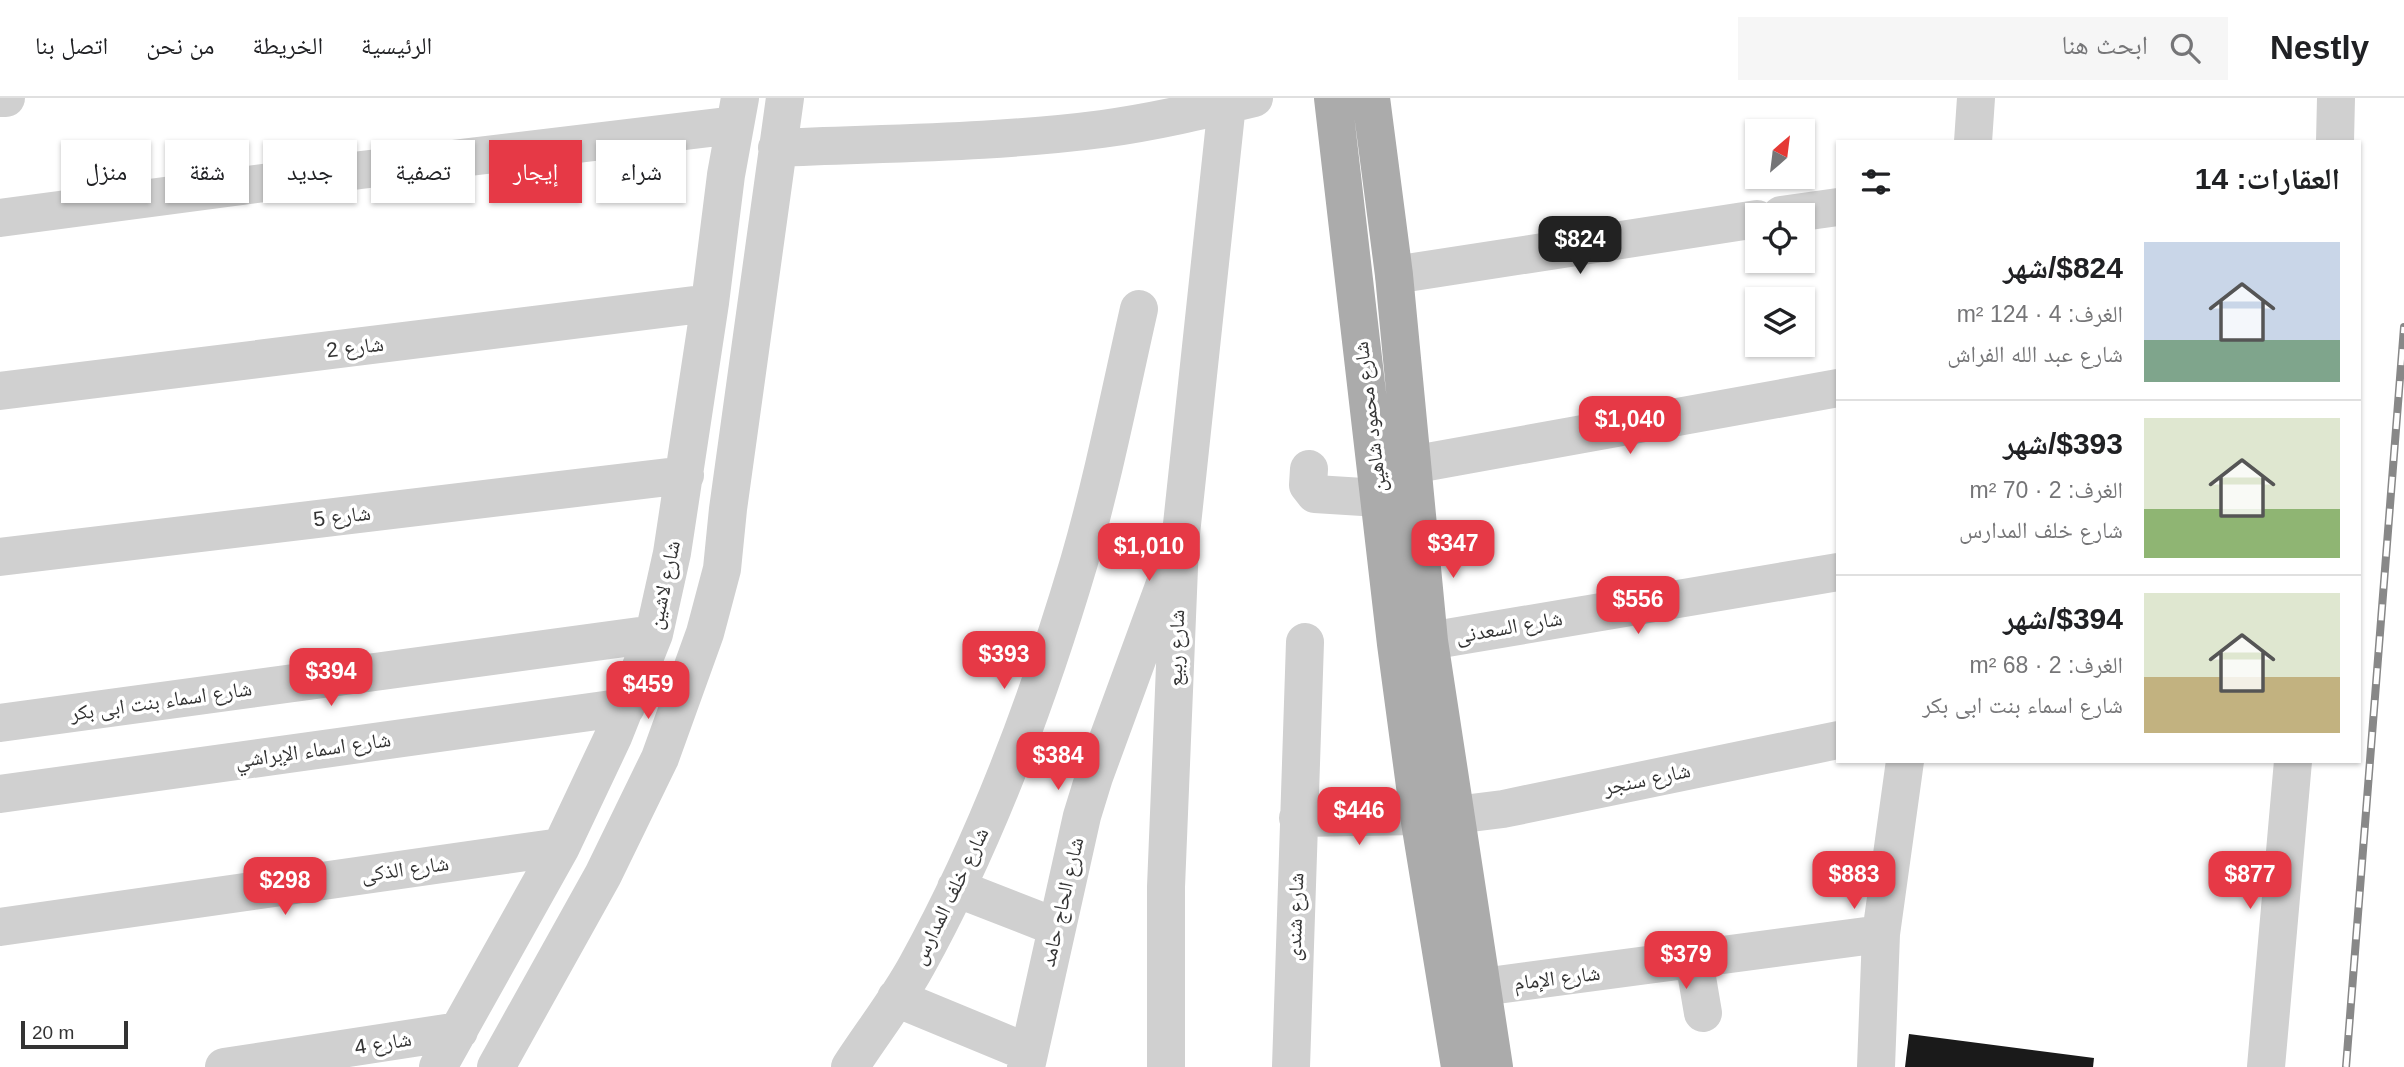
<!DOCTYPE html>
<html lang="ar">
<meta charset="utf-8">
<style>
:root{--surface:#fff;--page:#f6f6f6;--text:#202124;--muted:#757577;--line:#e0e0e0;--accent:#e63946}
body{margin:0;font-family:Arial,"Noto Naskh Arabic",sans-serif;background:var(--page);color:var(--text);direction:rtl;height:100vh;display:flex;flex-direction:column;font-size:26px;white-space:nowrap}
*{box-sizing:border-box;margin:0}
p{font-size:23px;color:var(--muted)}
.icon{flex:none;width:38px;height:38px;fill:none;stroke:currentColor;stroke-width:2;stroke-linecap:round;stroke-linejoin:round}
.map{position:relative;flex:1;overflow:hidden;direction:ltr}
.details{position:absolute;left:1836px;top:42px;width:525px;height:623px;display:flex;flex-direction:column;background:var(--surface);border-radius:0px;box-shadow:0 2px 5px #0004;direction:rtl}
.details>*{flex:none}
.top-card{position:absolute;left:21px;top:42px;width:665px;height:63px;direction:rtl;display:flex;gap:14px}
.needle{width:46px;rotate:28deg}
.buttons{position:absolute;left:1745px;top:21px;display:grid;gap:14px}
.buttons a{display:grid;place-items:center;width:70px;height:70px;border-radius:0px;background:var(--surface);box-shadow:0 2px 5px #0004;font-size:35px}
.scale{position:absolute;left:21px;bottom:18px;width:107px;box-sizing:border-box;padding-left:7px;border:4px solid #333;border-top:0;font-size:19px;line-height:24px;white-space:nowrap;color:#333;-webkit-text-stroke:5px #fff;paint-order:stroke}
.price{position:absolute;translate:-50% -60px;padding:0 16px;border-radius:14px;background:var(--accent);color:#fff;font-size:23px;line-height:46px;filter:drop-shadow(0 2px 4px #0008)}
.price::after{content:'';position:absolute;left:50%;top:42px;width:21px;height:16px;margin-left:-10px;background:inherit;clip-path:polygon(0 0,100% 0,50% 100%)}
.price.active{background:#222;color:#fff}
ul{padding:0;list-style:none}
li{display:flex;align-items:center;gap:21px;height:175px;padding:0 21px}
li+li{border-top:2px solid var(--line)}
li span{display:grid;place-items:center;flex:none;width:196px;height:140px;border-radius:0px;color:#555}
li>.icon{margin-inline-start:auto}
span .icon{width:84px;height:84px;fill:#fffc;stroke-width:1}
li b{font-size:30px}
h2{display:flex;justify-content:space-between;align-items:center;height:84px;padding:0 21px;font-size:30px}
.pill{padding:0 24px;border-radius:0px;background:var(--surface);box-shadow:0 2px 5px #0004;font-size:24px;line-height:63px}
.pill.active{background:var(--accent);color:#fff}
header{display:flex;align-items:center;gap:42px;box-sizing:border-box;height:98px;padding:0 35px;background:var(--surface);border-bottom:2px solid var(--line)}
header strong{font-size:33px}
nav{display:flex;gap:38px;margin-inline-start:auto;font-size:24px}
.search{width:490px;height:63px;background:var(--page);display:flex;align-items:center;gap:18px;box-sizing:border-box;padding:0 24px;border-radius:0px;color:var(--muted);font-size:26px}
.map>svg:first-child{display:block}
.building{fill:#1a1a1a}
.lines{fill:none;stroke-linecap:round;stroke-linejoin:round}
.minor{stroke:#d0d0d0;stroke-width:38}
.major{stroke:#ababab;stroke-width:38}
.rail-casing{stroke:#888;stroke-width:8}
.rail{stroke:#fff;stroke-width:5;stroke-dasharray:16;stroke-linecap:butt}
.labels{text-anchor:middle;stroke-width:7;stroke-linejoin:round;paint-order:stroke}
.street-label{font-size:21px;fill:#333;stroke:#fff}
</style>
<header>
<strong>Nestly</strong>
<div class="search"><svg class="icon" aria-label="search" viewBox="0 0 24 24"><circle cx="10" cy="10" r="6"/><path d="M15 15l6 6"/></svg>ابحث هنا</div>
<nav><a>الرئيسية</a><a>الخريطة</a><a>من نحن</a><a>اتصل بنا</a></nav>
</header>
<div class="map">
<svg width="2404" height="969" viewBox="0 0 2404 969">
<rect width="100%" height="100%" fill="#fff"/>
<path class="building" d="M1909,936L2094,960L2093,969H1905Z"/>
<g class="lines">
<path class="minor" d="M0,0H6
M1973,44L1976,0
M2335,44L2336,0
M777,50C885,45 995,45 1102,31C1154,24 1204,12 1254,0
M1781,117L1838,109
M0,120L361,72L735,27
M1394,177L1757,121
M0,293L710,205
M1411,367L1838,290
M1309,371L1308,387L1315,396L1379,400
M0,459L685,377
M1429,543L1838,474
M0,625L654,536
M0,696L626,609
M1455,717L1503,711L1838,642
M1298,720L1419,718
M956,790L1056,829
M0,829L561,749
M1694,862L1703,915
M1482,889L1881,836
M896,900L1029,955
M224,969L459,933
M438,969L561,749L613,639L654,536L672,455L710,205L726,77L740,0
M496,969L603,777L660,660L705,535L722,471L728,411L785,0
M850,969C872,935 898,902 917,867C985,744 1039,599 1079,464C1103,381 1120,295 1139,211
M1026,969L1082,718L1094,679L1167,480
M1166,969V789L1180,445L1227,6
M1291,969L1305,544
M1876,969L1881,836L1905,663
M2266,969L2293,663"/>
<path class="major" d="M1333,0L1396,546L1419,718L1460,969
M1371,0L1394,177L1429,543L1494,969"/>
<defs>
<path id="rail" d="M2346,969L2404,229"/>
</defs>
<use href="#rail" class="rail-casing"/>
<use href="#rail" class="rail"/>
</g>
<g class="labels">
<g class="street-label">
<text transform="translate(355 249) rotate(-7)" y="7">شارع 2</text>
<text transform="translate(1370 319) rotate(-97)" y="7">شارع محمود شاهين</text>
<text transform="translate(342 418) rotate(-7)" y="7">شارع 5</text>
<text transform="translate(664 487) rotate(-78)" y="7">شارع لاشين</text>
<text transform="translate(1509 529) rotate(-10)" y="7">شارع السعدنى</text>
<text transform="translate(1176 550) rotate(-88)" y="7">شارع ربيع</text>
<text transform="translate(161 603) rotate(-8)" y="7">شارع اسماء بنت ابى بكر</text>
<text transform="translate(313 652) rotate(-8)" y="7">شارع اسماء الإبراشي</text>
<text transform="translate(1647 681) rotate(-12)" y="7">شارع سنجر</text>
<text transform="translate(405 771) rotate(-8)" y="7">شارع الذكى</text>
<text transform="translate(950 798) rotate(-64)" y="7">شارع خلف المدارس</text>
<text transform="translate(1062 804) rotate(-77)" y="7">شارع الحاج حامد</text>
<text transform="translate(1295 819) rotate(-88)" y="7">شارع شندى</text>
<text transform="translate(1557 880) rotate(-7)" y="7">شارع الإمام</text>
<text transform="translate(383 945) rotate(-9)" y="7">شارع 4</text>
</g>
</g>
</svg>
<div class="buttons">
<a><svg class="needle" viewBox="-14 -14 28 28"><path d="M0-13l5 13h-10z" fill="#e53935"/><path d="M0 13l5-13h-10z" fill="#757577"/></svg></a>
<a><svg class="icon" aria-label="locate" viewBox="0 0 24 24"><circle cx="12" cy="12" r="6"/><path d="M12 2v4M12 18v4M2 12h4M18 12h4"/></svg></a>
<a><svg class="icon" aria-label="layers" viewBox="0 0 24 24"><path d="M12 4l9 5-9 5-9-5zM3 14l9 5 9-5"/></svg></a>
</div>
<div class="scale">20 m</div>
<b class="price active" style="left:1580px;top:178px">$824</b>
<b class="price" style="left:1630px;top:358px">$1,040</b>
<b class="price" style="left:1453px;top:482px">$347</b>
<b class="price" style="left:1149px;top:485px">$1,010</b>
<b class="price" style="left:1638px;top:538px">$556</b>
<b class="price" style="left:1004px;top:593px">$393</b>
<b class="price" style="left:331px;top:610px">$394</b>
<b class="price" style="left:648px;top:623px">$459</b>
<b class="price" style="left:1058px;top:694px">$384</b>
<b class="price" style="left:1359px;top:749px">$446</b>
<b class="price" style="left:1854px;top:813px">$883</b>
<b class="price" style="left:2250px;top:813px">$877</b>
<b class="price" style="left:285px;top:819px">$298</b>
<b class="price" style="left:1686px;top:893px">$379</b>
<div class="top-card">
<a class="pill">شراء</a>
<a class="pill active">إيجار</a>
<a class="pill">تصفية</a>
<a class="pill">جديد</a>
<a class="pill">شقة</a>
<a class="pill">منزل</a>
</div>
<section class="details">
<h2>العقارات: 14<svg class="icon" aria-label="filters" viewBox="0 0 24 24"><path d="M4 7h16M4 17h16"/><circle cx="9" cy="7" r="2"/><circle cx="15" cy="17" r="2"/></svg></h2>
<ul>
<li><span style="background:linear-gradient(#c9d6e8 70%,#7fa58c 0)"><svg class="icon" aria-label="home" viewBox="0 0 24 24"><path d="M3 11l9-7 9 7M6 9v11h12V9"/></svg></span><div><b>$824/شهر</b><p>الغرف: 4 · 124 m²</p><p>شارع عبد الله الفراش</p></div></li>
<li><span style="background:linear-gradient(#dfe7d0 65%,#8fb573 0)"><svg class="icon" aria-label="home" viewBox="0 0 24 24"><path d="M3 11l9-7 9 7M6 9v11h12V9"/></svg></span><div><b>$393/شهر</b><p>الغرف: 2 · 70 m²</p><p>شارع خلف المدارس</p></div></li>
<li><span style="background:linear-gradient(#dfe7d0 60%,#c2b280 0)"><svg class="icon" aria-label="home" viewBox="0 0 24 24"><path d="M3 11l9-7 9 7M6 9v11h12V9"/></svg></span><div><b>$394/شهر</b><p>الغرف: 2 · 68 m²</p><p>شارع اسماء بنت ابى بكر</p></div></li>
</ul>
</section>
</div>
